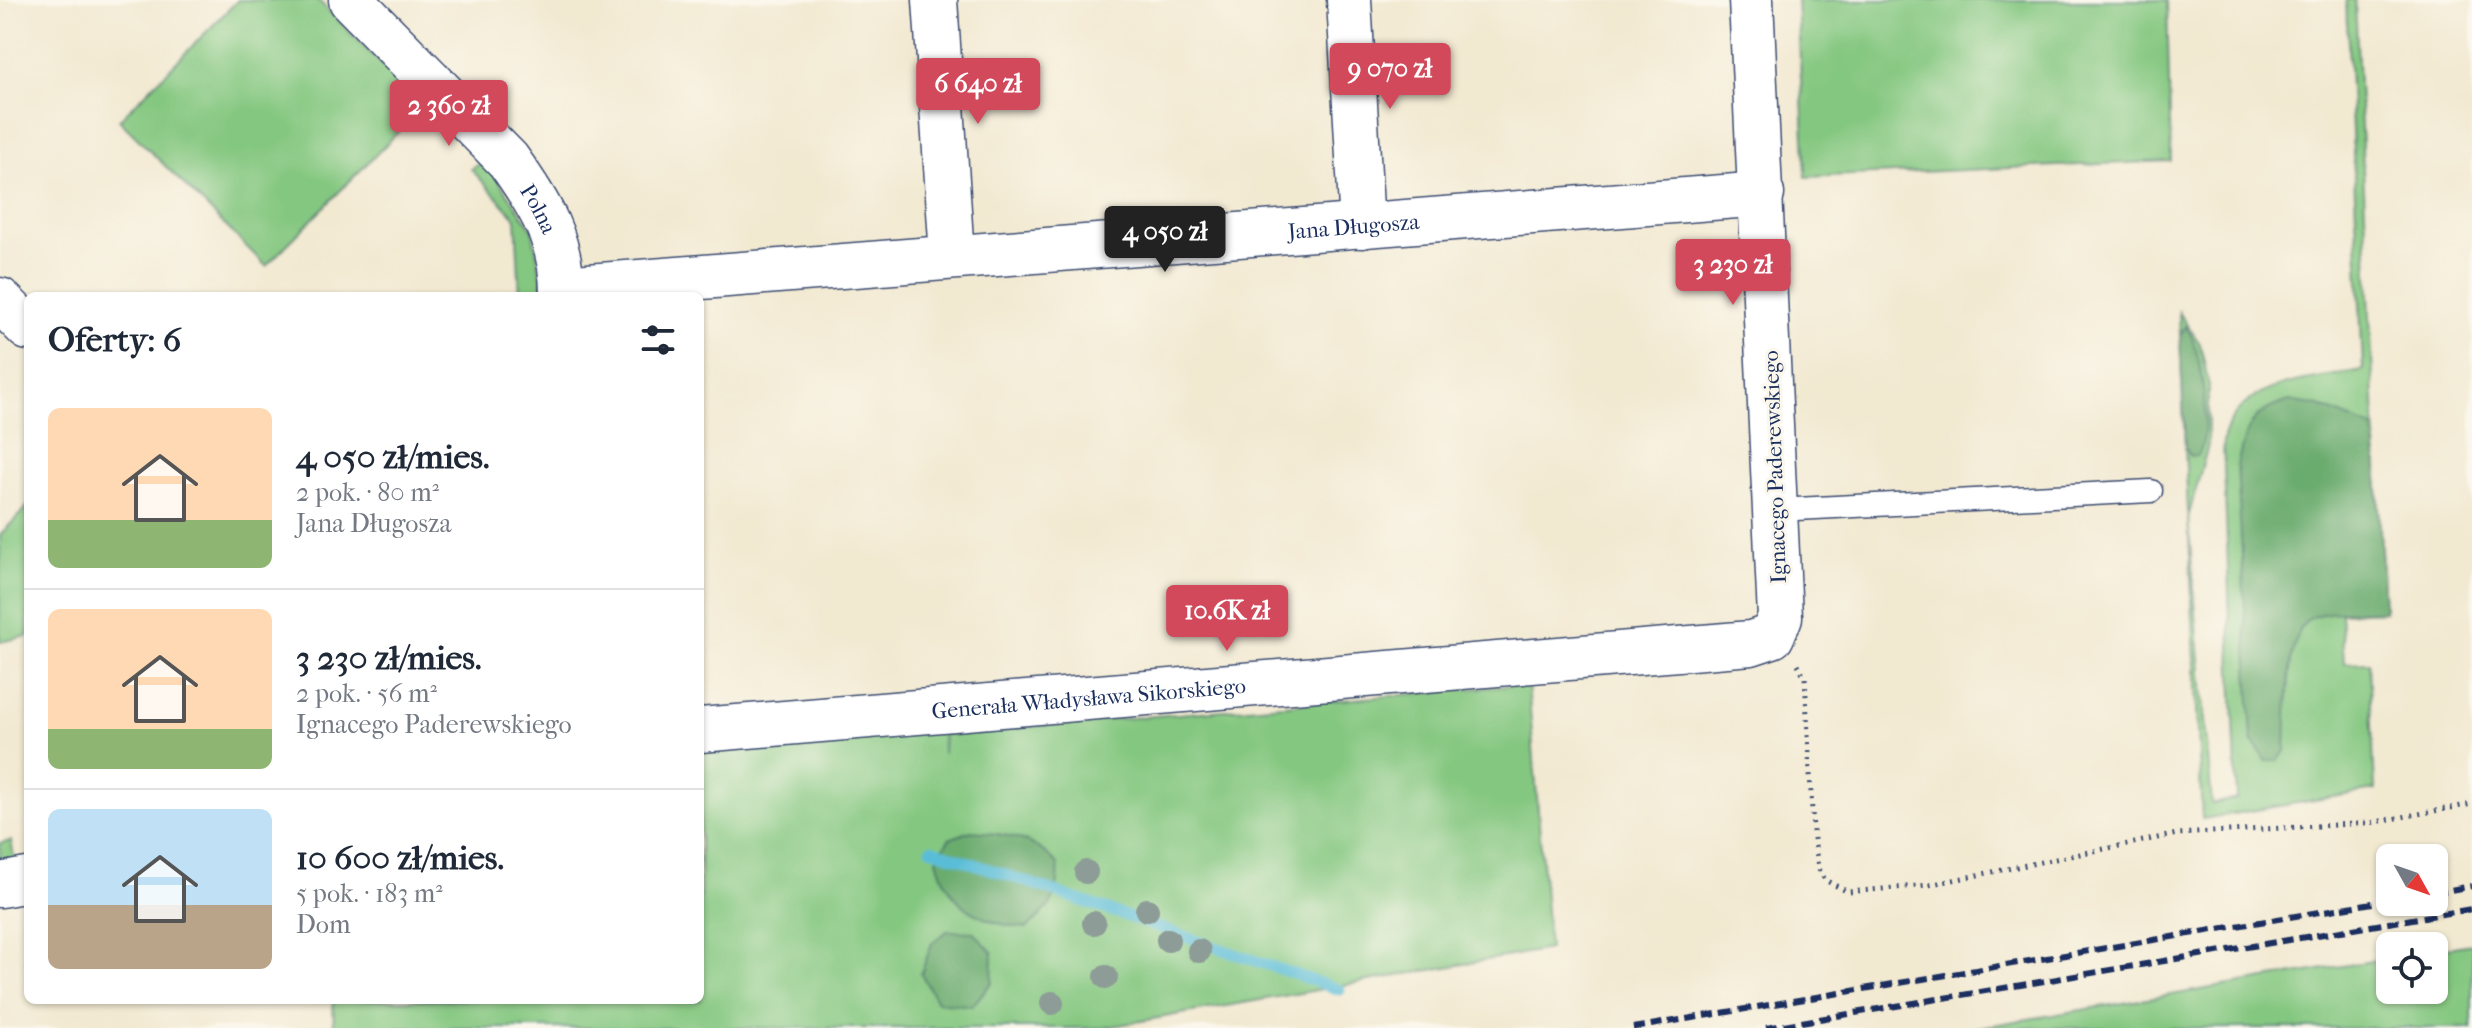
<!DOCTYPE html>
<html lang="pl">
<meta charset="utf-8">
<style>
:root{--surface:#fff;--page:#f2f2f3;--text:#1f2937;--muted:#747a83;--line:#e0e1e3;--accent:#d1495b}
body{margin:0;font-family:"IM FELL French Canon",serif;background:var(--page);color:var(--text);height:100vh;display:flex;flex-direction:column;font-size:30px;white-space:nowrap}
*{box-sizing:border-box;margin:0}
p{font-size:26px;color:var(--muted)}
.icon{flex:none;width:44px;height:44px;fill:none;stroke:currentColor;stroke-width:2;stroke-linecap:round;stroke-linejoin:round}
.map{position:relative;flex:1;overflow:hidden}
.sheet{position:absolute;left:24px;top:292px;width:680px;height:712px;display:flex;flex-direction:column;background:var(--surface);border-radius:12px;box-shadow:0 2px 6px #0004}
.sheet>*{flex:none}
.needle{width:52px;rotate:130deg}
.tools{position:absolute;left:2376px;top:844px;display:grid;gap:16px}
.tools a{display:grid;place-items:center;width:72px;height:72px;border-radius:12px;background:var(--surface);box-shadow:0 2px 6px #0004;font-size:40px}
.price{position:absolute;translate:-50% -68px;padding:0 18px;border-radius:8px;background:var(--accent);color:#fff;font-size:26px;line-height:52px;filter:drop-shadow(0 2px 4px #0008)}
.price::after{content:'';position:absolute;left:50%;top:48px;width:24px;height:18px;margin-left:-12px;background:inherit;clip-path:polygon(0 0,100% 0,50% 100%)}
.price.selected{background:#222;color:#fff}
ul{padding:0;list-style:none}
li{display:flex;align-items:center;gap:24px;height:200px;padding:0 24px}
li+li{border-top:2px solid var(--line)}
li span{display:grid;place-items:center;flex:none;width:224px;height:160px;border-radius:12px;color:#555}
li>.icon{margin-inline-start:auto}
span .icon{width:96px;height:96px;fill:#fffc;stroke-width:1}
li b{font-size:34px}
h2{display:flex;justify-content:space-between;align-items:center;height:96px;padding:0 24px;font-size:34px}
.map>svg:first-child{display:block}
.green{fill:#84c780;stroke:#507b6f;stroke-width:2}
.forest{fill:#6bac6e;stroke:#436e66;stroke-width:2}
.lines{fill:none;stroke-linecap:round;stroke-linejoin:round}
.stream{stroke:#5abdd8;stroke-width:11}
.lane-casing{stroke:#3b4b6f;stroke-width:25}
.street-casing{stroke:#3b4b6f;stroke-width:47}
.path{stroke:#3b4b6f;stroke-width:5;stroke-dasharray:2 6;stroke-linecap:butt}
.lane{stroke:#fff;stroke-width:22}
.street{stroke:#fff;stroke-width:44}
.rail{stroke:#1b2f5e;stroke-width:6;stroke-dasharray:12 6;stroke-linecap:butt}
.tree{fill:#8d9c97}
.labels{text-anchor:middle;stroke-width:6;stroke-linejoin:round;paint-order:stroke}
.street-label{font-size:22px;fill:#1b2f5e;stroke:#fbf7ec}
</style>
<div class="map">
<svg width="2472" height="1028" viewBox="0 0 2472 1028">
<rect width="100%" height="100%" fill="#fbf7ec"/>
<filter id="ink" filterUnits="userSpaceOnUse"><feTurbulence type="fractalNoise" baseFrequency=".0125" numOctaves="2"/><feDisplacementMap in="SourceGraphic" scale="16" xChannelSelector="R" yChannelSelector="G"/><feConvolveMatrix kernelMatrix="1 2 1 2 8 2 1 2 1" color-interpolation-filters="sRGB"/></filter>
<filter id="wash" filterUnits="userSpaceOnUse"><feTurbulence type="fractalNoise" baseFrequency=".006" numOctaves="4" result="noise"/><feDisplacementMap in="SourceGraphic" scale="32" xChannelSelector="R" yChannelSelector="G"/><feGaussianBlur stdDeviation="1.8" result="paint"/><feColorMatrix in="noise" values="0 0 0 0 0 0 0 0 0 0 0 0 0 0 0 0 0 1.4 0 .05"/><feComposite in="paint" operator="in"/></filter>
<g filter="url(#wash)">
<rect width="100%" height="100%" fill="#f2e9d1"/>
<path class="green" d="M238,0H318L400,83L414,116L266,266L119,120Z
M1797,0H2167L2171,161L1806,177Z
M2346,0H2355L2384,611L2341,613L2344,663L2369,662L2375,790L2202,819L2180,337L2179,312L2200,344L2208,381V445L2188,518L2212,804L2237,799L2223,441C2237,379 2311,381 2363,370Z
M485,161L532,229L545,296H520L516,218L471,169Z
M28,506V636L0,642V535Z
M1528,684L1549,949L1102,1028H334L333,1000H700V740L942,722L943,754L944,734Z
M11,841L16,867L0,870V843Z
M2472,944V1028H1975L2390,958V990H2434V950Z"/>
<path class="forest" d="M2185,326C2202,342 2213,440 2197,456H2190L2185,447L2180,337Z
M2289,401L2319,406L2375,429L2384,611C2362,612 2336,610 2315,616C2283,625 2288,722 2286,751L2277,761H2266L2252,740L2237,465C2247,427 2249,413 2289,401Z
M971,831C1009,835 1030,836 1058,864C1061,897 1051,907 1027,928C981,924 948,906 937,859L949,839Z
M947,931L974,932L993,953L992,982L972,1006L937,1002L921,974L932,943Z"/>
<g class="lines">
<path class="stream" d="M931,849L1340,990"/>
</g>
</g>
<g filter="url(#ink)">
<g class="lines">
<defs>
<path id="lane" d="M1776,510L2151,491"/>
<g id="street">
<path id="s1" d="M351,0L508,160C539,203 563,241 562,296"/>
<path d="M935,0L952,256"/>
<path d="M1349,0L1362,226"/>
<path id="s2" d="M562,288L1762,194"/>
<path d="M0,300L28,328"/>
<path id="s3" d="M700,730L1751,643L1772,636L1780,617L1751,0"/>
<path d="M0,885L28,880"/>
</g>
</defs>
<use href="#lane" class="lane-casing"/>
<use href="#street" class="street-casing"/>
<path class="path" d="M1798,664L1805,677L1813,831L1818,868L1825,880L1848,892L1929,885L2177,834L2370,823L2472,804"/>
<use href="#lane" class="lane"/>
<use href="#street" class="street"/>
<path class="rail" d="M2434,893L2472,886
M1633,1028L2390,900
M1766,1028L2472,909"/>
</g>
<g class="tree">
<circle cx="1086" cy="872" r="12"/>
<circle cx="1147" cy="910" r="12"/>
<circle cx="1094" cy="923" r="12"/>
<circle cx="1168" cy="940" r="12"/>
<circle cx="1199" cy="951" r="12"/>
<circle cx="1106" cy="977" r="12"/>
<circle cx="1052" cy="1003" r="12"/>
</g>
</g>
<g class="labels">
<g class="street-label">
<text dy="8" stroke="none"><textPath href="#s1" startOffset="282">Polna</textPath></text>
<text dy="8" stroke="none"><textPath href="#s2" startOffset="794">Jana Długosza</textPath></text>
<text transform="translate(1774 467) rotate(-92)" y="8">Ignacego Paderewskiego</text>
<text dy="8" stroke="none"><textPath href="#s3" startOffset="390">Generała Władysława Sikorskiego</textPath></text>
</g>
</g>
</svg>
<div class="tools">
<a><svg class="needle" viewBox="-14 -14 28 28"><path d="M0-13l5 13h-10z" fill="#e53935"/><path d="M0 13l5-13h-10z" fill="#747a83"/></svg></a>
<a><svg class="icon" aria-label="locate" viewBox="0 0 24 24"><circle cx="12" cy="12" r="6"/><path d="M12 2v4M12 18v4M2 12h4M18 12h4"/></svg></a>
</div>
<b class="price" style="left:1390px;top:111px">9 070 zł</b>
<b class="price" style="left:978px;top:126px">6 640 zł</b>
<b class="price" style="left:449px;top:148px">2 360 zł</b>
<b class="price selected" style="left:1165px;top:274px">4 050 zł</b>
<b class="price" style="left:1733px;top:307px">3 230 zł</b>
<b class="price" style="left:1227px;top:653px">10.6K zł</b>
<section class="sheet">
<h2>Oferty: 6<svg class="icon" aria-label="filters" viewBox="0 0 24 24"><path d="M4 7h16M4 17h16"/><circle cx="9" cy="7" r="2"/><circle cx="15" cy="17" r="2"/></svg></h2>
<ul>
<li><span style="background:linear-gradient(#ffd9b3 70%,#8fb573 0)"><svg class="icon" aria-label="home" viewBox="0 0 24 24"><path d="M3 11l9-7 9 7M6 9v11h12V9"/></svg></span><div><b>4 050 zł/mies.</b><p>2 pok. · 80 m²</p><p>Jana Długosza</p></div></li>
<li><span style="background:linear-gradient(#ffd9b3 75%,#8fb573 0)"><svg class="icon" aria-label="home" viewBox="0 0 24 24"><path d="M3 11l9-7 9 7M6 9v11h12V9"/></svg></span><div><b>3 230 zł/mies.</b><p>2 pok. · 56 m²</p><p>Ignacego Paderewskiego</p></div></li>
<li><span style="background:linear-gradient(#bfe0f5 60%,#b9a48a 0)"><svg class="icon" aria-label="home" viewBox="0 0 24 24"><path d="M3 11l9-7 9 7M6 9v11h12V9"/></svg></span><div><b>10 600 zł/mies.</b><p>5 pok. · 183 m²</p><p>Dom</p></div></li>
</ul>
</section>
</div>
